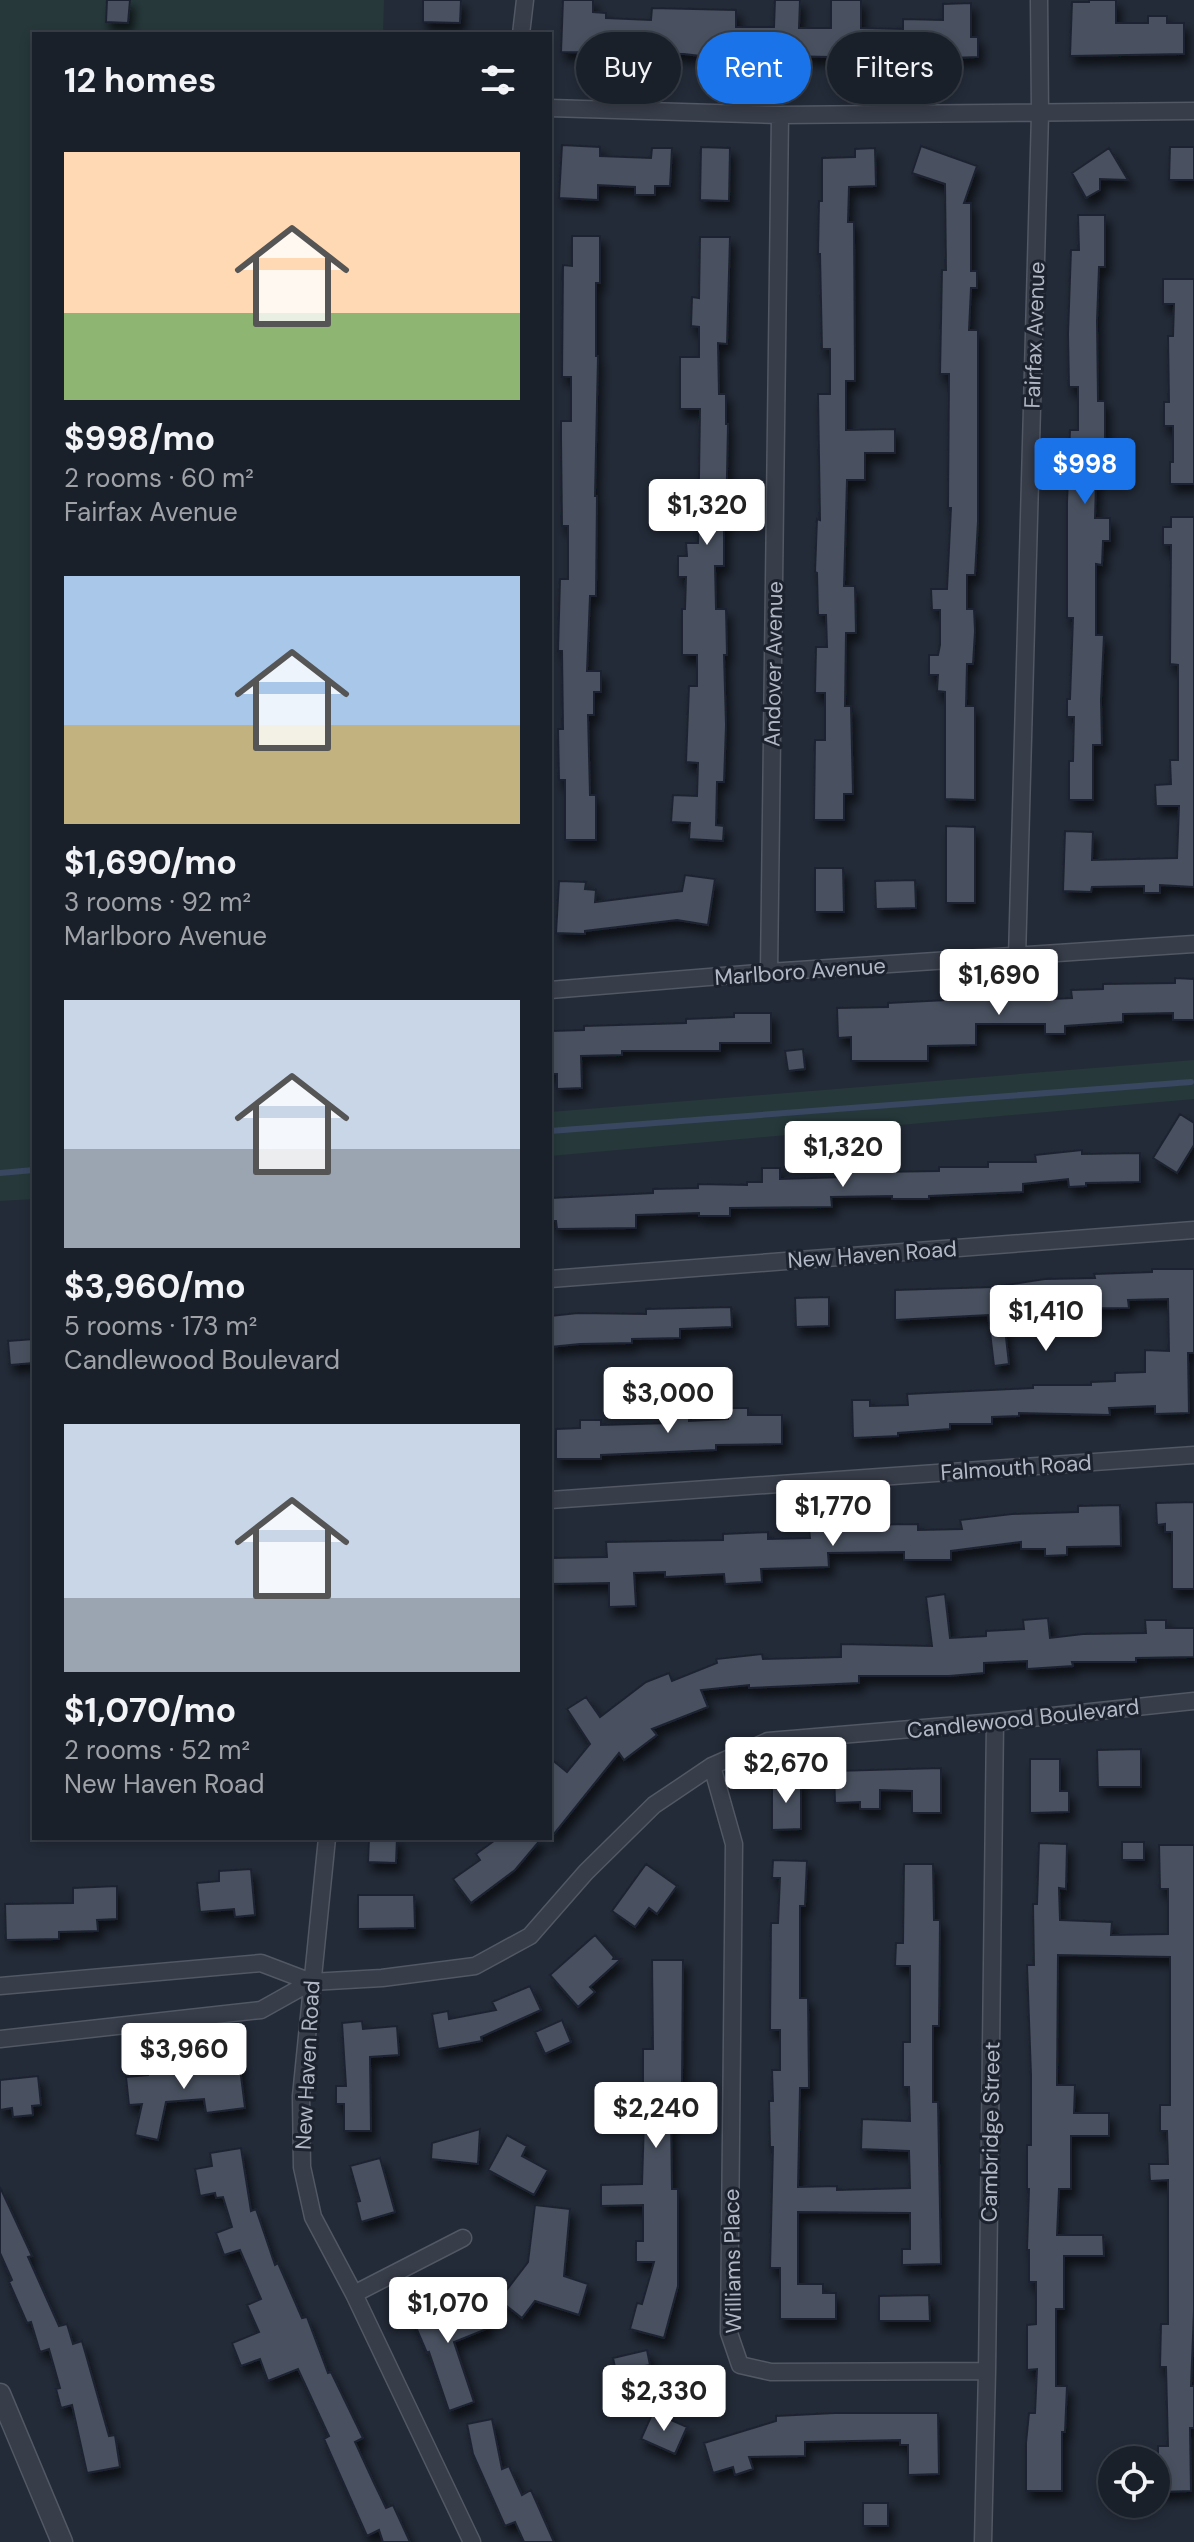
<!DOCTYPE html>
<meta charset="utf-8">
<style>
:root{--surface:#1a202a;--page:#272d36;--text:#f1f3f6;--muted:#9fa3a8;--line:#383e47;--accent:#1a73e8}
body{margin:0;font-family:"DM Sans",sans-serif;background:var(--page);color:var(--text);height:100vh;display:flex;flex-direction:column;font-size:30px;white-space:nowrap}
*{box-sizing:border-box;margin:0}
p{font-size:26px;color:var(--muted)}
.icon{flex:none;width:44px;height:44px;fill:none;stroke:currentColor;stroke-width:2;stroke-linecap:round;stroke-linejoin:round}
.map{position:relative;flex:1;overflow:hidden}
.panel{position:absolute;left:32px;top:32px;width:520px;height:1808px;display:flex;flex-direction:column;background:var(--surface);border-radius:0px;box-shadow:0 4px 12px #0003,0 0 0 2px var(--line)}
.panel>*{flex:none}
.top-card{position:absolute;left:576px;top:32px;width:498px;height:72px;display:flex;gap:16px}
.buttons{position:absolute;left:1098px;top:2446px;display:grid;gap:16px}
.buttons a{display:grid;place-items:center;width:72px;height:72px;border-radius:50%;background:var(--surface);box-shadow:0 4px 12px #0003,0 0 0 2px var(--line);font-size:40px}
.price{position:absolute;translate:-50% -68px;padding:0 18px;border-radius:8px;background:#fff;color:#222;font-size:26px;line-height:52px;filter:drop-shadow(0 2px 4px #0008)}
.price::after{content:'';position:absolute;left:50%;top:48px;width:24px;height:18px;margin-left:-12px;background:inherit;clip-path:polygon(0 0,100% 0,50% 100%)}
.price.on{background:var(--accent);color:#fff}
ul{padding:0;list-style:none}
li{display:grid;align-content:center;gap:16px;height:424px;padding:0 32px}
li span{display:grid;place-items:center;height:248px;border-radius:0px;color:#555}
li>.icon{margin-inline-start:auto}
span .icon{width:144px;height:144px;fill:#fffc;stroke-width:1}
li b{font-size:34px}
h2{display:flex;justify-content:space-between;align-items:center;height:96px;padding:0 32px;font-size:34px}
.chip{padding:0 28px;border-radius:36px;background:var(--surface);box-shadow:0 4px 12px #0003,0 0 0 2px var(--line);font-size:28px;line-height:72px}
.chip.on{background:var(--accent);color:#fff}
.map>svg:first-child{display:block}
.green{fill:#26383a}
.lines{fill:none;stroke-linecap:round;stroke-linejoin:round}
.stream{stroke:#394761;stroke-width:6}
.building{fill:#495161;stroke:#1e2430;stroke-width:2;filter:url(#shadow)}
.minor-casing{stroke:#525864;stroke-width:19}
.tertiary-casing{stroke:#525864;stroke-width:23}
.minor{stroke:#373d49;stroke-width:16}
.tertiary{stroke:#373d49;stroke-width:20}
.labels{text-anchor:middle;stroke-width:6;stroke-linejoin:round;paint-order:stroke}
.street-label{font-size:22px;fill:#b2b8c5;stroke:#1c222e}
</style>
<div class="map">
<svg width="1194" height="2542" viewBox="0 0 1194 2542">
<defs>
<filter id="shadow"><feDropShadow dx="4.5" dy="8" stdDeviation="4" flood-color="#0009"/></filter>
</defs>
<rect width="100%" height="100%" fill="#232b38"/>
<path class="green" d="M0,0H384L383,34H34V1199L0,1201Z
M1194,1060V1099L550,1156V1112Z"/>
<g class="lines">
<path class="stream" d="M550,1131L1191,1082
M0,1173L34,1170"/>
</g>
<path class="building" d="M107,0H130L128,23L106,22Z
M423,0H461L460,23L423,22Z
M563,0H593V12L606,13V18L651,20L652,8L736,10V27H774L775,0H800L799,28H831V0H861V28L903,29V19L943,20V4L971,3V37H978V57L922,59L846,57L845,64H830V57L784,56V64L762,63V56H721V61H700V56L684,54L561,52Z
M1089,0H1116V23H1148V16H1167V23H1184V54L1070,56L1072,2H1089Z
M562,145L600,147V156L651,158L652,148H672L670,186H655V195H635V187L598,185V200L559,198Z
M921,146L977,166L964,203H971V271H977V288H971L969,330H978V521L975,575H967V609H974L975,631L973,664H967L966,706H975V800L945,799V692L937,691L938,675H929V655H938L940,645V610H932L931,589H947L951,508H948L949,374H940L942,270H946L945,184L912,173Z
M701,147L730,148L729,201L700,200Z
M1170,147H1194V180H1169Z
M875,148L876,186L849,187L848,222H854L855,381H846V430L895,429V453H865V480H847L844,586H855L856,633H846L845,706H851L853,794H844V820H814L815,740H825V693H815L816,647H827L826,615H818L817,573L815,572L817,519L820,520L818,394H830V349H822L820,254H818L819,201H822V158L855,157V149Z
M1109,148L1128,180L1100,179V190L1086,198L1072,173Z
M1078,215H1105V267H1099L1097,321L1098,401H1105V446H1097L1095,518H1110V541H1103L1102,565L1096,564V635H1104L1101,700L1102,745H1093V800H1069V761H1073L1074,717H1067V699H1070L1073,618H1067V502L1070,430H1078V387H1069L1068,334L1071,250H1079Z
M572,236H600V283H596V356H598L595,496H597L596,596H590L587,671H601V692H594V715H588L590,795H596V840H565V780H559L558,729H563L562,651H558L560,579H568V526H562L561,439V421H571V377H562L563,265L572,266Z
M700,237H730L727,344L718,343L719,394H726V424H728L726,527H724V566H715L716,609H726L727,655H724L726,725L724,782H717L716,825L724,826L723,841L689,839L690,823L671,822L673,795L697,796L698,763L686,762L689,686H697V655H682V609H685L686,577H678V556H687L686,543H698L700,409H680V357H699V327L691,326L692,297L699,298Z
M1163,279H1194V484H1170V462H1173V426H1164V402H1169L1168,336H1173L1174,304H1163Z
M1171,517H1194V887L1160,885V893H1144V886L1092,887L1091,892L1063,891L1065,831L1093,832L1092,860L1177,858L1179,806H1156L1155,785L1171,784L1170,760H1178V665L1170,664L1171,545H1163V527H1171Z
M946,826L975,827V903H946Z
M815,868H843L844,912H815Z
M685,875L715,879L708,925L677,920L585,931V934L556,933L559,881L586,882L585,889L596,890L595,902L682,891Z
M915,880L916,908L876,909L875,881Z
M1175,978L1194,979V1020H1173V1013L1123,1014V1022L1065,1026V1034H1045V1024H976V1045L928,1046V1061H851V1037L838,1038L837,1008L888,1007V1003L986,998V993H1030V1000L1072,998L1071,990L1103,989V984L1175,983Z
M734,1013H771V1043H720V1051H622V1055L581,1056L582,1088L557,1089V1074H550V1031L584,1030V1026L686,1023V1019L734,1017Z
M803,1049L805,1069L788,1071L785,1051Z
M1180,1114L1194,1123V1145L1177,1173L1153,1158Z
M1082,1150V1154L1140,1153V1182L1086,1183V1186L1069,1187L1068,1179L1023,1184V1192L929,1196V1199H892V1196L831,1197L832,1207L730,1208V1216H699V1213L636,1215V1228L557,1229L556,1221H550V1198L653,1193V1189L698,1188V1184L747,1185V1182H762V1168H780V1179L845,1177V1169L876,1168V1172L939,1171V1167H988V1162H1036L1035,1155Z
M1152,1269H1194V1353H1188L1189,1413L1155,1414V1406L1109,1408L1110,1415L1019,1413V1416L992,1417V1424H950V1429L898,1433V1436L853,1438L852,1400H870V1406L908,1405L907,1394L1033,1388V1385H1091V1382L1115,1381V1373L1145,1372V1350L1169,1351L1168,1299L1128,1300L1129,1308L1031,1309V1311L1015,1313L1016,1319L1004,1320L1009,1364L994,1366L988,1315L895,1320V1290L993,1287L1045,1279L1095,1278L1094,1274L1152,1272Z
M829,1297V1326L796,1327L795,1298Z
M731,1307L732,1327L680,1329V1338L632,1339V1343L580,1344L550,1347V1316L578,1313L646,1314V1309Z
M34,1339V1363L10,1365L8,1341Z
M728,1408H748V1415H782V1444L716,1445V1450L601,1455V1459H556V1429L580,1428V1420H601V1425L670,1423V1412L689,1411V1421L728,1419Z
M1194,1502V1589H1172V1532H1165V1524L1157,1525L1156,1503Z
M1120,1505L1121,1546L1067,1547V1555L1045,1556V1549H1021V1542L951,1551V1560H904V1552L828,1553L829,1567L761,1569L762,1582L725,1584L724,1574L665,1577V1572L634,1573L636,1606L609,1607V1583L551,1584L550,1558L607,1557L606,1542L723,1540V1534L768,1532V1539L810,1538L809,1529H840V1525L918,1524V1530L962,1529L960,1520L1012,1514L1078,1512V1506Z
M945,1594L950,1638L986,1636V1631L1024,1629L1023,1620L1048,1618L1050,1638L1083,1634L1146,1633L1145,1620H1166V1628H1194V1657L1136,1658V1662H1072L1073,1666L1027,1669V1661L984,1663V1673L949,1676H859V1683L749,1688V1685L701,1690L708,1707L652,1729L657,1735L624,1760L619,1753L550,1839V1758L567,1772L590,1744L567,1709L586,1697L600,1717L646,1682L669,1673L672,1681L717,1663L716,1659L762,1654L763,1659L841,1657V1644L932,1646L926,1597Z
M1141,1749V1787H1098L1097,1750Z
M1030,1759H1060V1791H1069V1812L1030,1813Z
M941,1768V1813H912V1791L880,1790V1809H860V1802L835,1803L834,1771Z
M772,1780H801V1829L772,1830Z
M369,1838H397L396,1863L368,1862Z
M498,1838H542L515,1870L471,1903L453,1879L480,1860L476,1854Z
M1122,1842H1144V1860H1122Z
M1039,1843L1067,1844L1066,1889L1059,1888L1060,1920L1112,1922L1111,1935L1168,1934V1889H1160L1159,1845H1194V2311L1191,2386H1194V2428H1190L1191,2491L1158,2492V2446H1168L1166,2367H1160L1161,2324H1168V2180L1150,2181L1149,2164H1168L1167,2131H1160V2105H1170V1957L1058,1955L1057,2085H1075L1074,2113H1109V2136H1071V2189H1059L1057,2235H1103L1104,2256H1064V2309H1056V2386H1067L1065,2432H1062V2491H1026V2443L1029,2413H1035L1037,2369L1027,2370V2325L1036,2324V2282H1029V2250H1027L1029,2189H1027V2145H1031V2075L1027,1965H1034L1033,1904H1037Z
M773,1860L807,1861L805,1906H800V1998H808L809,2088H800L798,2187L837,2186V2190L910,2188L909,2151L861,2149L862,2119L910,2121L909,2087H903V2042H910V1966H895L896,1943H903L904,1864H933L934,1920H940L939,2026H933V2102H938L941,2264L902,2265V2249H910V2213L798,2212V2284H823V2293H836V2319H780V2268H770L773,2147H770L769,2101H773L772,2070H780V2030H770L771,1923H778L780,1878H772Z
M646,1864L677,1886L657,1914L649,1908L635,1927L612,1911Z
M251,1869L255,1915L235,1917L234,1909L200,1912L197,1883L219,1881V1871Z
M117,1886V1919L97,1920L98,1931L59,1932V1939L6,1940L5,1904L73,1903V1888Z
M358,1895H414L415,1928L358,1929Z
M595,1935L614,1957L613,1959H621L590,1987L595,1992L578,2007L550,1975Z
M652,1960H683L682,2087H679L678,2115H671L672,2189H678V2286L664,2338L630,2329L637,2303L642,2304L654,2262H636V2241H643V2205L601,2206V2185L642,2184L644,2121L600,2118V2095L643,2098V2049H653Z
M530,1986L541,2010L481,2037L482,2041L438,2049L432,2014L448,2011L449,2019L496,2010L492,2002Z
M562,2020L571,2042L545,2054L535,2032Z
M362,2021L363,2029L397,2026L399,2055L370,2057L371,2131H344V2104H336V2086H346L342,2023Z
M239,2060L245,2108L206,2113L204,2099L166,2102L158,2140L135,2135L142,2104L129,2105L126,2077L148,2075L147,2065L186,2062V2066Z
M38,2076L41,2105L32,2106L33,2115L13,2117L12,2108L0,2110V2080Z
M480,2129L478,2164L431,2159L432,2143Z
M507,2135L527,2146L522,2156L548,2170L534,2195L488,2170Z
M241,2148L251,2211L256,2209L275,2265L278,2263L302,2318L307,2317L328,2373L331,2372L363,2438L355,2442L374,2483L386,2508L393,2505L410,2542H383L379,2530L367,2536L324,2439L329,2436L298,2369L268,2381L260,2359L241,2366L232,2343L259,2332L247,2305L261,2299L240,2250L224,2255L216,2233L232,2227L223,2197L216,2198L215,2193L200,2196L195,2169L212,2166L210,2153Z
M380,2158L395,2212L361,2222L356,2202L360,2201L350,2166Z
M0,2187L32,2256L28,2257L59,2326L67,2324L73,2344L82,2341L109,2436L115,2435L120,2467L87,2473L72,2405L61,2408L56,2389L60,2388L49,2349L40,2352L31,2322L27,2323L9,2282L12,2280L0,2253Z
M535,2205L570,2209L564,2276L588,2284L579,2315L535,2301L522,2318L499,2300L528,2262Z
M929,2295L930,2321H879V2296Z
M445,2296L453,2316L480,2306L489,2328L454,2342L474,2402L449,2411L429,2352L427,2353L409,2311Z
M647,2350L650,2365L644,2366L650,2394L622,2400L613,2358Z
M653,2412L687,2427L675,2454L641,2439Z
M835,2413H938L939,2474L908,2475V2445H900V2440L805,2442V2456L749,2457L753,2469L735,2475L733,2467L713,2473L704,2443L776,2421V2416Z
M492,2419L502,2469L509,2466L522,2495L531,2490L554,2542H524L515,2522L505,2526L473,2454L467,2424Z
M863,2503H888V2526H863Z"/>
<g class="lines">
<defs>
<path id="minor" d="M521,34L525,0
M550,108L780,115L1194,111
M1017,958L1040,114L1039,0
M769,972L780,115
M550,990L769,972L1194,944
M550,1279L1194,1230
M550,1500L1194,1455
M712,1766L734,1844L729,2333L740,2365L771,2372L987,2371
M327,1838L301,2096L302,2167L313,2217L354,2294L472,2542
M0,1986L261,1963L311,1982L382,1978L475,1966L530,1936L586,1872L654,1805L712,1766L768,1741L995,1722L1194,1701
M0,2039L261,2010L311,1982
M354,2294L463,2238
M983,2542L987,2371L995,1722"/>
<path id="tertiary" d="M0,2394L62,2542"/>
</defs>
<use href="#minor" class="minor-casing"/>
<use href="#tertiary" class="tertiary-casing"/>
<use href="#minor" class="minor"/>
<use href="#tertiary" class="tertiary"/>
</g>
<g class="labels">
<g class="street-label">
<text transform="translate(1034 335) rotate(-88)" y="8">Fairfax Avenue</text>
<text transform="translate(773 664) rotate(-89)" y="8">Andover Avenue</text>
<text transform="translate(800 971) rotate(-4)" y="8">Marlboro Avenue</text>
<text transform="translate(872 1254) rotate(-4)" y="8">New Haven Road</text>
<text transform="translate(1016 1467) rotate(-4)" y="8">Falmouth Road</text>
<text transform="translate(1023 1718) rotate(-6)" y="8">Candlewood Boulevard</text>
<text transform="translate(307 2065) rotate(-87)" y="8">New Haven Road</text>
<text transform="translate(990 2132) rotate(-89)" y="8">Cambridge Street</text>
<text transform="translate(732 2261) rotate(-91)" y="8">Williams Place</text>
</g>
</g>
</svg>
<div class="buttons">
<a><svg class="icon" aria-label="locate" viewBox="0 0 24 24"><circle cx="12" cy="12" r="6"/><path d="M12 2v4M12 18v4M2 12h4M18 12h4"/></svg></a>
</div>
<b class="price on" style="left:1085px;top:506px">$998</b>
<b class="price" style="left:707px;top:547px">$1,320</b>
<b class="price" style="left:999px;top:1017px">$1,690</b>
<b class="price" style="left:843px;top:1189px">$1,320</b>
<b class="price" style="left:1046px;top:1353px">$1,410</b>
<b class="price" style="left:668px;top:1435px">$3,000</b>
<b class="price" style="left:833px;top:1548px">$1,770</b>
<b class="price" style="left:786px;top:1805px">$2,670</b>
<b class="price" style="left:184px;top:2091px">$3,960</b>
<b class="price" style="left:656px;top:2150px">$2,240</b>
<b class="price" style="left:448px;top:2345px">$1,070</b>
<b class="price" style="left:664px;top:2433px">$2,330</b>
<div class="top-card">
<a class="chip">Buy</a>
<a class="chip on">Rent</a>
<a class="chip">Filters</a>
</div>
<section class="panel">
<h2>12 homes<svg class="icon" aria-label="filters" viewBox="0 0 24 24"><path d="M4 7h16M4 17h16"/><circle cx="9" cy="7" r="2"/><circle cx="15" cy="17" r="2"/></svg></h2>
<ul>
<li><span style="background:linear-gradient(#ffd9b3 65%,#8fb573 0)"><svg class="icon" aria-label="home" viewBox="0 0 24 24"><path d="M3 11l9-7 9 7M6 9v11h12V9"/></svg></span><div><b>$998/mo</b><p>2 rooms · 60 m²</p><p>Fairfax Avenue</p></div></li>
<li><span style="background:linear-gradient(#a9c7e8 60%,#c2b280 0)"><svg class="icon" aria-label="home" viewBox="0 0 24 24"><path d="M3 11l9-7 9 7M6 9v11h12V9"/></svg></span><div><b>$1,690/mo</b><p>3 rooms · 92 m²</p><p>Marlboro Avenue</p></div></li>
<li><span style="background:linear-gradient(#c9d6e8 60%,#9aa5b1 0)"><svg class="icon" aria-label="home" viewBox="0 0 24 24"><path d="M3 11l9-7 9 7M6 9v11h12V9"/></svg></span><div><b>$3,960/mo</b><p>5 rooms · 173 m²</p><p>Candlewood Boulevard</p></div></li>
<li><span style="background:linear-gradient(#c9d6e8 70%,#9aa5b1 0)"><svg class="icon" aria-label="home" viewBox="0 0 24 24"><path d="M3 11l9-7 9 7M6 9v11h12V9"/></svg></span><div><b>$1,070/mo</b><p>2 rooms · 52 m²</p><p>New Haven Road</p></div></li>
</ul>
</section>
</div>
